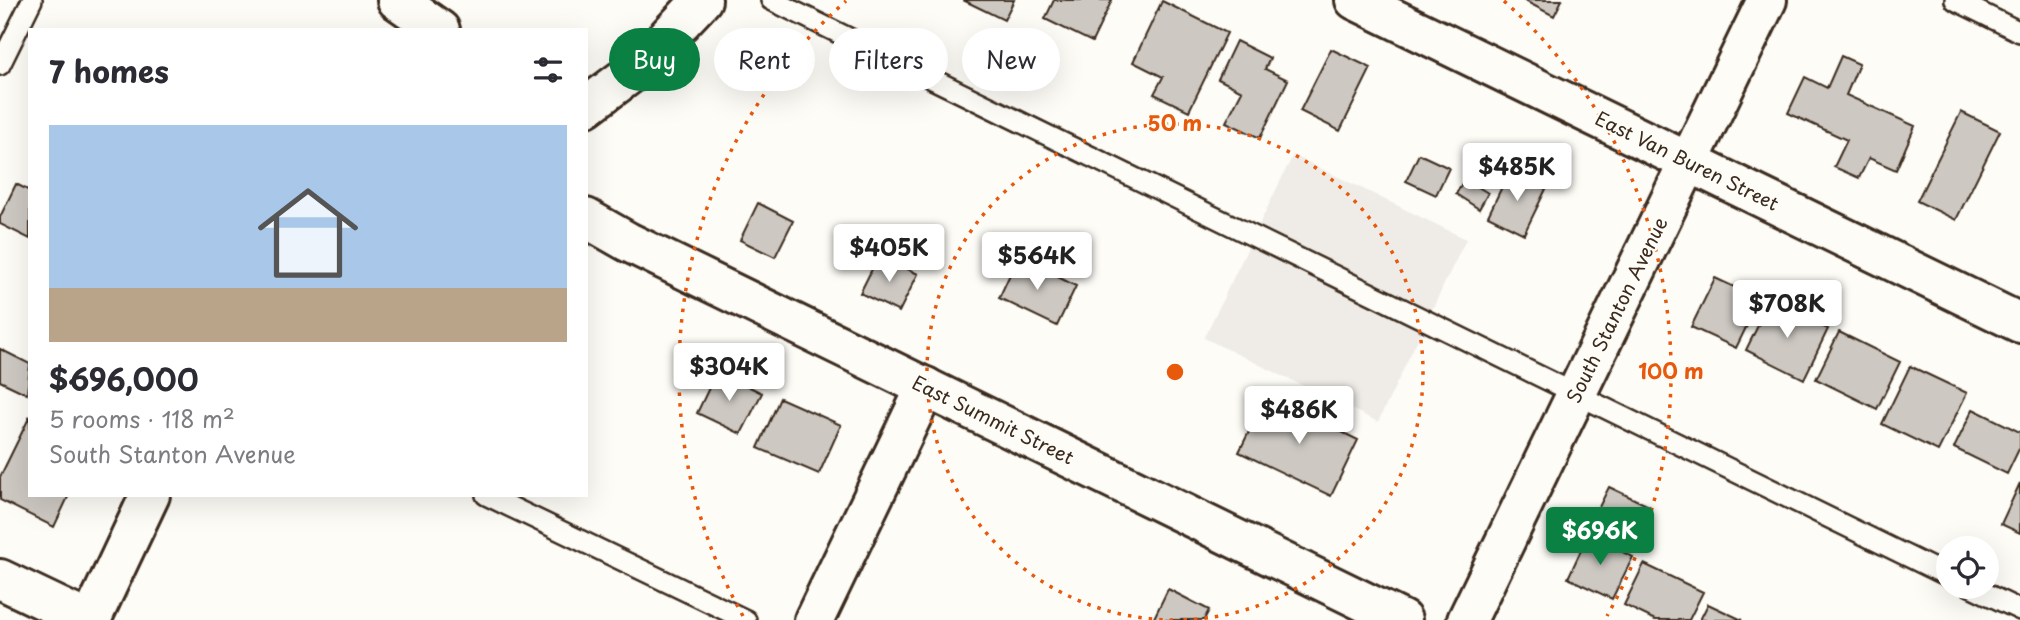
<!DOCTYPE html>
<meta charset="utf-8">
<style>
:root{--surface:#fff;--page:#f2f2f3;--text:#2b2b33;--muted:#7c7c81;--accent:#0b8043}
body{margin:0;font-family:"Playpen Sans",sans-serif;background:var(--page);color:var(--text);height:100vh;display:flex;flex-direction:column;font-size:26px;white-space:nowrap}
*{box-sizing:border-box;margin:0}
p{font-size:23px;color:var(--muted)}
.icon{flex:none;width:38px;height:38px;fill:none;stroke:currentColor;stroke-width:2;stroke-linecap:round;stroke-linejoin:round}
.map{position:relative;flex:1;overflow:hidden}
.side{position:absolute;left:28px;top:28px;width:560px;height:469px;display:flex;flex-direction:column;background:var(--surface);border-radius:0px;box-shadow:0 7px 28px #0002}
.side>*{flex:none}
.hud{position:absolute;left:609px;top:28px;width:665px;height:63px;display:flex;gap:14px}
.buttons{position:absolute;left:1936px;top:536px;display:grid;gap:14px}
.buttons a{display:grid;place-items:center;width:63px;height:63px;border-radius:50%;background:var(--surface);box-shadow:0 7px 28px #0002;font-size:35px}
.price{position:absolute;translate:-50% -60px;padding:0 16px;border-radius:7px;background:#fff;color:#222;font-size:23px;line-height:46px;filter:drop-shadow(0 2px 4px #0008)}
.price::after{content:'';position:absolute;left:50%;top:42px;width:21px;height:16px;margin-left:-10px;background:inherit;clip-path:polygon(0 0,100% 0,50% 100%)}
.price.selected{background:var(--accent);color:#fff}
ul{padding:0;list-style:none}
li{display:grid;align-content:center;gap:14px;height:371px;padding:0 21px}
li span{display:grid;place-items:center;height:217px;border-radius:0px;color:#555}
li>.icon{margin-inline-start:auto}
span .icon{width:126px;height:126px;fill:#fffc;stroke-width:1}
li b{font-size:30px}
h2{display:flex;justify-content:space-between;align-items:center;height:84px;padding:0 21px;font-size:30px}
.pill{padding:0 24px;border-radius:32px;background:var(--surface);box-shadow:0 7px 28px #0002;font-size:24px;line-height:63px}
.pill.selected{background:var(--accent);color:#fff}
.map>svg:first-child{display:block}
.built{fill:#efece7}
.building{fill:#cdc8c2;stroke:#3b2a1e;stroke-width:2}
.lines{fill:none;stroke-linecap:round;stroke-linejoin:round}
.service-casing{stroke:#3b2a1e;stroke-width:24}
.minor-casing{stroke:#3b2a1e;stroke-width:44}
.tertiary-casing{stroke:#3b2a1e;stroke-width:44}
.service{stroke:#fdfcf7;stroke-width:19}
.minor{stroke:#fdfcf7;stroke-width:38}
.tertiary{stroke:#fdfcf7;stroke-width:38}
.ring{fill:none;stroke:#e8590c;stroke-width:3.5;stroke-dasharray:3.5 7}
.labels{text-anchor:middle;stroke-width:5;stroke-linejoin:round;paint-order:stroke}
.street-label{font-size:19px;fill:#3b2a1e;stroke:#fdfcf7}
.centre{fill:#e8590c;stroke:#fdfcf7;stroke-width:3.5}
.ring-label{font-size:21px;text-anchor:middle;font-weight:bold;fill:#e8590c;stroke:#fdfcf7;stroke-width:5;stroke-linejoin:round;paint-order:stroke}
</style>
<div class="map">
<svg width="2020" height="620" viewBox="0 0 2020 620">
<rect width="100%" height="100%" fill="#fdfcf7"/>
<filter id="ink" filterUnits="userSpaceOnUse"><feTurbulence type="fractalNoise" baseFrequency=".0143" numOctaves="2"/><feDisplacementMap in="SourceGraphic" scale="14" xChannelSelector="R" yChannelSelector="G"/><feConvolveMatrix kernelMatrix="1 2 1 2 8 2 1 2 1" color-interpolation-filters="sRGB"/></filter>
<g filter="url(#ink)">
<path class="built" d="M1293,155L1466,239L1378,422L1204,338Z"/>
<path class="building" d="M963,0H1014L1004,20Z
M1054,0H1112L1092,42L1045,19Z
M1523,0H1562L1554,16Z
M1162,1L1227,33L1189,111L1154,94L1163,77L1133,62Z
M1236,41L1270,58L1265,69L1288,80L1260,138L1226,122L1242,91L1218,79Z
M1331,49L1371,68L1340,131L1300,111Z
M1841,56L1859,64L1846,95L1915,126L1896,170L1869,158L1859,178L1834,167L1847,140L1788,113L1805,77L1827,88Z
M1961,112L2000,131L1956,220L1917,201Z
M1419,154L1449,168L1436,195L1406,181Z
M1509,172L1546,189L1524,234L1488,216Z
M1465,179L1488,193L1479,209L1456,194Z
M16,184L30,191V239L0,224V217Z
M758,203L793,221L775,257L740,240Z
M879,255L918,274L899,312L860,293Z
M1018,257L1076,286L1057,326L999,298Z
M1715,278L1760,299L1736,348L1691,327Z
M1770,301L1828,329L1804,379L1746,350Z
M1839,332L1900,362L1877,409L1816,379Z
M0,349L30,364L27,394L0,381Z
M1910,366L1967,393L1938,451L1882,424Z
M717,371L762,393L741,434L697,413Z
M1267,395L1358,440L1331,496L1239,452Z
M780,398L841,425L819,474L758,448Z
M1973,409L2020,432V447L2007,474L1954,448Z
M30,416V495H69L54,527L0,500V477Z
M2020,483V533L2001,524Z
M1609,487L1649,506L1632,543L1591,523Z
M1588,535L1633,557L1612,599L1568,578Z
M1644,564L1703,592L1689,620H1655L1624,605Z
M1168,589L1209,610L1204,620H1153Z
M1708,604L1742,620H1700Z"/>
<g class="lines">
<defs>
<path id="service" d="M771,0L1948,576
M1955,0L2020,32
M0,65L32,0
M486,495L746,620
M1970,586L2020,610"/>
<path id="minor" d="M397,0L440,30
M1355,0L2020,323
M0,579L86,620
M814,620L926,387
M1467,620L1767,0"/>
<path id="tertiary" d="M586,107L638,68L702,0
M586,218L628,242L1402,620
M91,620L150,495"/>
</defs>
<use href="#service" class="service-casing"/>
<use href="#minor" class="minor-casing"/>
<use href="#tertiary" class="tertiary-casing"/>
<use href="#service" class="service"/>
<use href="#minor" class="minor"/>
<use href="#tertiary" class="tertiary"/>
</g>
</g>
<g class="ring">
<path d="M1173 620A248 248 0 1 1 1177 620"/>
<path d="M743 616A496 496 0 0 1 846 1M1504 1A496 496 0 0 1 1607 616"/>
</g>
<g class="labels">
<g class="street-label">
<text transform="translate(1687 161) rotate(26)" y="7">East Van Buren Street</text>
<text transform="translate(1617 310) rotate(-64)" y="7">South Stanton Avenue</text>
<text transform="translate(993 420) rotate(26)" y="7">East Summit Street</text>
</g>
</g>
<circle cx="1175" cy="372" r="10" class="centre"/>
<g class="ring-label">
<text x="1175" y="131">50 m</text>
<text x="1671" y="379">100 m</text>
</g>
</svg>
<div class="buttons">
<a><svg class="icon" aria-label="locate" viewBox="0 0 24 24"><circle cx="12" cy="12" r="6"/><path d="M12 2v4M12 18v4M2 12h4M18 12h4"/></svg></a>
</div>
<b class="price" style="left:1517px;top:203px">$485K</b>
<b class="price" style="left:889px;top:284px">$405K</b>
<b class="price" style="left:1037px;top:292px">$564K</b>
<b class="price" style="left:1787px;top:340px">$708K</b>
<b class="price" style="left:729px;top:403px">$304K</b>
<b class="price" style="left:1299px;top:446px">$486K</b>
<b class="price selected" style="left:1600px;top:567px">$696K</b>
<div class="hud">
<a class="pill selected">Buy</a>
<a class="pill">Rent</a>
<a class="pill">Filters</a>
<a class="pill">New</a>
</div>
<section class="side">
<h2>7 homes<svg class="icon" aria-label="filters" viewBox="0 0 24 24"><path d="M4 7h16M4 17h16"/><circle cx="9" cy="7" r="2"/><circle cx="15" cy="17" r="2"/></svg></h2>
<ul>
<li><span style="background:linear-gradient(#a9c7e8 75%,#b9a48a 0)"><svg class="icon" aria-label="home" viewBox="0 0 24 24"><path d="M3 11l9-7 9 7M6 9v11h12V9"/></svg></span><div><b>$696,000</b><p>5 rooms · 118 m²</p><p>South Stanton Avenue</p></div></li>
</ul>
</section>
</div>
